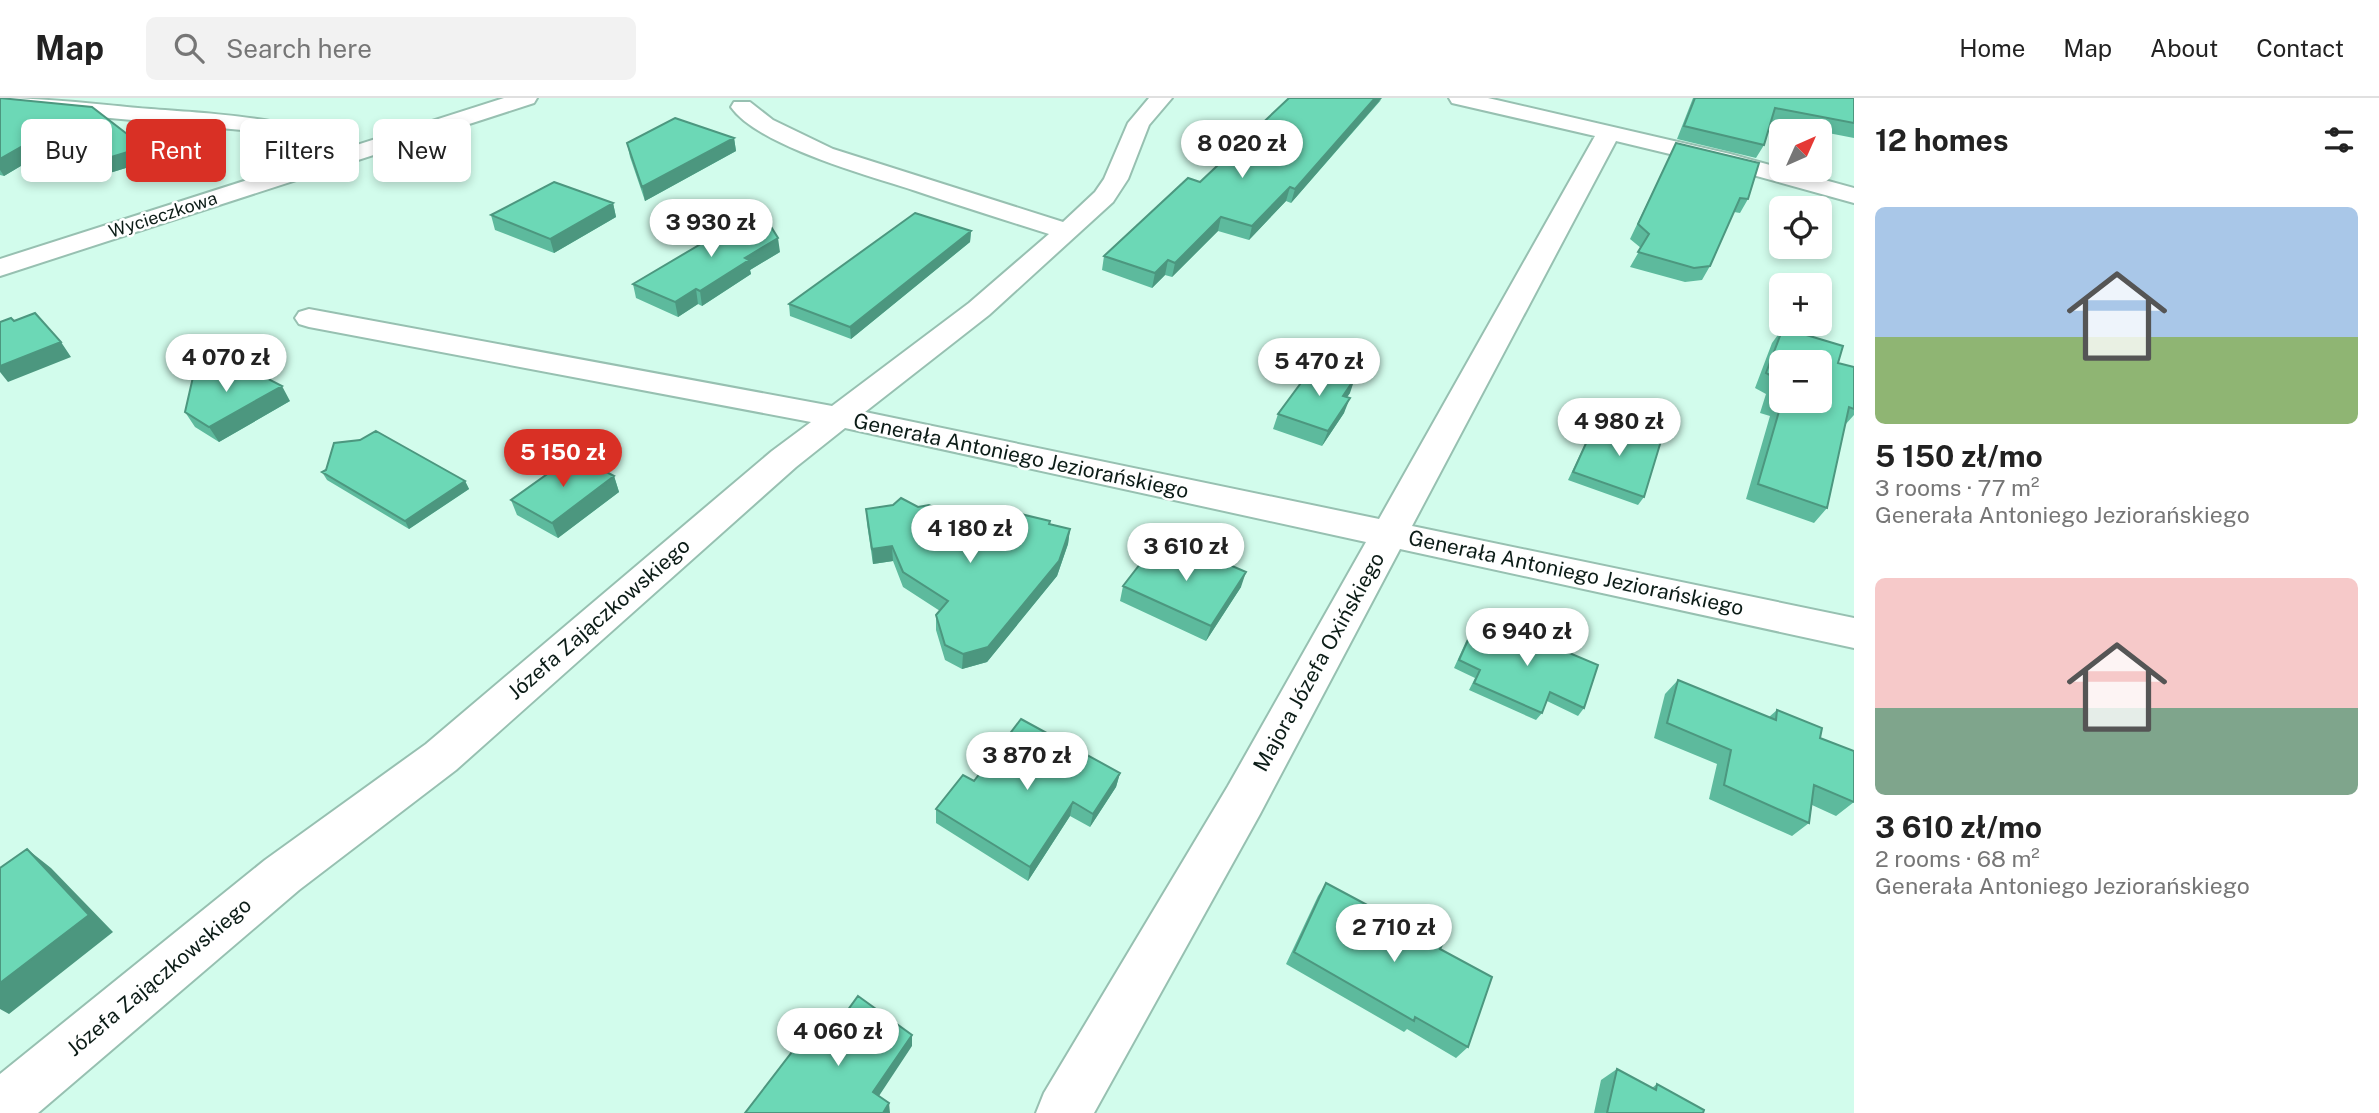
<!DOCTYPE html>
<meta charset="utf-8">
<style>
:root{--surface:#fff;--page:#f2f2f2;--text:#222;--muted:#767676;--line:#e0e0e0;--accent:#d93025}
body{margin:0;font-family:"Public Sans",sans-serif;background:var(--page);color:var(--text);height:100vh;display:flex;flex-direction:column;font-size:26px;white-space:nowrap}
*{box-sizing:border-box;margin:0}
p{font-size:23px;color:var(--muted)}
.icon{flex:none;width:38px;height:38px;fill:none;stroke:currentColor;stroke-width:2;stroke-linecap:round;stroke-linejoin:round}
.map{position:relative;flex:1;overflow:hidden}
.sheet{display:flex;flex-direction:column;background:var(--surface);width:525px}
.sheet>*{flex:none}
.banner{position:absolute;left:21px;top:21px;width:665px;height:63px;display:flex;gap:14px}
.needle{width:46px;rotate:45deg}
.fabs{position:absolute;left:1769px;top:21px;display:grid;gap:14px}
.fabs a{display:grid;place-items:center;width:63px;height:63px;border-radius:10px;background:var(--surface);box-shadow:0 4px 10px #0003;font-size:35px}
.price{position:absolute;translate:-50% -60px;padding:0 16px;border-radius:24px;background:#fff;color:#222;font-size:23px;line-height:46px;filter:drop-shadow(0 2px 4px #0008)}
.price::after{content:'';position:absolute;left:50%;top:42px;width:21px;height:16px;margin-left:-10px;background:inherit;clip-path:polygon(0 0,100% 0,50% 100%)}
.price.current{background:var(--accent);color:#fff}
ul{padding:0;list-style:none}
li{display:grid;align-content:center;gap:14px;height:371px;padding:0 21px}
li span{display:grid;place-items:center;height:217px;border-radius:10px;color:#555}
li>.icon{margin-inline-start:auto}
span .icon{width:126px;height:126px;fill:#fffc;stroke-width:1}
li b{font-size:30px}
h2{display:flex;justify-content:space-between;align-items:center;height:84px;padding:0 21px;font-size:30px}
.chip{padding:0 24px;border-radius:10px;background:var(--surface);box-shadow:0 4px 10px #0003;font-size:24px;line-height:63px}
.chip.current{background:var(--accent);color:#fff}
header{display:flex;align-items:center;gap:42px;box-sizing:border-box;height:98px;padding:0 35px;background:var(--surface);border-bottom:2px solid var(--line)}
header strong{font-size:33px}
nav{display:flex;gap:38px;margin-inline-start:auto;font-size:24px}
.search{width:490px;height:63px;background:var(--page);display:flex;align-items:center;gap:18px;box-sizing:border-box;padding:0 24px;border-radius:10px;color:var(--muted);font-size:26px}
main{display:flex;flex:1;min-height:0}
.map>svg:first-child{display:block}
.lines{fill:none;stroke-linecap:round;stroke-linejoin:round}
.street-casing{stroke:#97c0b1;stroke-width:4}
.secondary-casing{stroke:#97c0b1;stroke-width:4}
.street{fill:#fff;fill-rule:evenodd}
.secondary{fill:#fff;fill-rule:evenodd}
.wall{fill:#5dba9d}
.shaded-wall{fill:#4c977f}
.building{fill:#6cd8b6;stroke:#4c977f;stroke-width:2;fill-rule:evenodd}
.labels{text-anchor:middle;stroke-width:5;stroke-linejoin:round;paint-order:stroke}
.far-street-label{font-size:18px;fill:#0c1c17;stroke:#fff}
.street-label{font-size:21px;fill:#0c1c17;stroke:#fff}
</style>
<header>
<strong>Map</strong>
<div class="search"><svg class="icon" aria-label="search" viewBox="0 0 24 24"><circle cx="10" cy="10" r="6"/><path d="M15 15l6 6"/></svg>Search here</div>
<nav><a>Home</a><a>Map</a><a>About</a><a>Contact</a></nav>
</header>
<main>
<div class="map">
<svg width="1854" height="1015" viewBox="0 0 1854 1015">
<rect width="100%" height="100%" fill="#d2fcec"/>
<g class="lines">
<defs>
<path id="street" d="M0,0C50,0 101,7 151,11C197,15 329,19 357,59L353,64C333,69 311,48 292,42C279,38 266,36 253,33L0,10Z
M1149,0H1172L1149,27L1128,81L1113,104L989,217L865,314L1379,421L1595,38L1452,5L1449,0H1488L1730,56L1854,90V105L1724,69L1616,43L1412,428L1854,520V550L1400,451L1260,716L1094,1015H1036L1044,995L1228,688L1366,444L845,330L796,369L456,672L299,792L38,1015H0V976L265,762L426,646L772,353L811,324L309,229L299,226L295,220L299,214L309,211L832,308L969,205L1049,136C1005,122 960,108 916,93C870,78 758,48 731,9L734,4H750L773,22L833,51L1063,124L1095,94L1104,81L1128,25Z"/>
<path id="secondary" d="M504,0H537L534,5L0,178V161Z"/>
</defs>
<use href="#street" class="street-casing"/>
<use href="#secondary" class="secondary-casing"/>
<use href="#street" class="street"/>
<use href="#secondary" class="secondary"/>
</g>
<path class="wall" d="M0,0L144,49L152,62L103,77L82,63L67,68L51,50L4,78L0,77Z
M1693,0H1854V40L1771,24L1764,47L1756,60L1677,41Z
M1381,2L1291,105L1286,103L1249,142L1218,133L1172,179L1165,177L1152,190L1102,172L1104,158L1200,84Z
M734,40L736,53L645,103L630,59L627,45Z
M1676,45L1748,101L1740,115L1734,114L1710,168L1702,182L1685,184L1630,169L1641,150L1630,141Z
M613,105L616,119L554,155L495,132L491,117Z
M971,133L970,144L851,241L790,218L789,206Z
M780,154L750,172L751,176L702,208L698,206L678,219L636,200L633,186Z
M1783,230L1838,265L1854,269V317L1845,327L1827,410L1814,425L1746,401L1770,318L1760,315L1766,296L1755,290L1772,245Z
M1350,295L1347,299L1344,315L1322,348L1273,331L1278,316Z
M290,303L219,344L195,329L185,314Z
M1597,321L1644,399L1638,407L1568,382Z
M360,342L465,383L469,391L409,431L327,382L322,374Z
M614,378L619,394L558,440L517,417L511,402Z
M918,409L994,433L1050,423V427L1070,431L1068,446L1057,478L987,564L962,571L945,562L936,532V517L940,513L903,489L893,463L873,466L867,426L866,411Z
M1179,459L1205,465L1241,489L1206,543L1120,503L1123,488Z
M1477,522L1533,545L1536,541L1584,610L1578,618L1547,603L1542,615L1536,622L1469,592L1475,580L1454,570L1472,530Z
M1678,582L1769,619L1777,612L1820,640L1854,704L1836,718L1812,707L1809,725L1792,738L1709,701L1717,666L1654,640L1665,596Z
M1120,675L1116,689L1090,729L1070,718L1028,783L936,725V711L974,683Z
M1326,785L1440,851L1468,949L1456,960L1407,931L1404,934L1286,866L1318,798Z
M1617,971L1652,990L1657,986L1703,1015H1594L1601,982Z"/>
<path class="shaded-wall" d="M1375,0H1382L1291,105L1295,91Z
M42,37L51,50L4,78L0,72V61Z
M734,40L736,53L645,103L642,89Z
M144,49L152,62L103,77L95,64Z
M74,50L82,63L67,68L59,54Z
M1290,89L1286,103L1249,142L1252,128Z
M613,105L616,119L554,155L550,141Z
M1221,119L1218,133L1172,179L1175,165Z
M971,133L970,144L851,241L850,229Z
M778,140L780,154L750,172L751,176L702,208L700,193L745,160Z
M1168,162L1165,177L1152,190L1155,175Z
M696,191L698,206L678,219L675,204Z
M61,244L71,259L8,284L0,274V268Z
M1355,280L1350,295L1337,313L1343,298Z
M282,288L290,303L219,344L209,329Z
M1350,300L1344,315L1322,348L1328,333Z
M614,378L619,394L558,440L552,425Z
M465,383L469,391L409,431L405,423Z
M1070,431L1068,446L1057,478L987,564L962,571L963,556Z
M892,448L893,463L873,466L872,451Z
M1246,474L1241,489L1206,543L1211,528Z
M1120,675L1116,689L1090,729L1093,716Z
M1073,704L1070,718L1028,783L1030,769Z
M27,751L51,770L113,834L9,916L0,911V885Z
M912,937V948L875,1004L873,994Z
M889,1005L890,1015H883Z"/>
<path class="building" d="M0,0L92,9L144,49L95,64L74,50L59,54L42,37L0,61Z
M1289,0H1375L1295,91L1290,89L1252,128L1221,119L1175,165L1168,162L1155,175L1104,158L1188,80L1200,84Z
M1695,0H1854V25L1775,10L1764,47L1684,28Z
M675,20L734,40L642,89L627,45Z
M1676,45L1759,65L1748,101L1740,100L1710,168L1694,170L1638,154L1649,136L1638,126Z
M554,84L613,105L550,141L491,117Z
M760,111L778,140L745,160L749,162L700,193L696,191L675,204L633,186Z
M915,115L971,133L850,229L789,206Z
M35,215L61,244L0,268V224L11,220L14,223Z
M1783,230L1843,248L1838,265L1854,269V311L1849,309L1827,410L1758,386L1782,303L1771,300L1777,281L1766,275ZM1782,264H1820V303H1782Z
M1315,266L1355,280L1343,298L1350,300L1328,333L1278,316Z
M241,267L282,288L209,329L185,314L193,279L221,277Z
M1597,321L1661,343L1644,399L1573,374Z
M376,333L465,383L405,423L322,374L326,372L334,345L360,342Z
M574,357L614,378L552,425L511,402Z
M901,400L918,409L929,407L959,421L961,418L994,433L1004,412L1050,423L1049,426L1070,431L1059,463L988,549L963,556L945,547L936,517L948,503L903,474L892,448L872,451L866,411L893,407Z
M1154,448L1179,459L1182,455L1205,465L1209,458L1246,474L1211,528L1123,488Z
M1477,522L1535,546L1536,541L1598,567L1584,610L1550,594L1542,615L1474,585L1480,572L1459,562Z
M1678,582L1776,622L1777,612L1822,630L1820,640L1854,653V704L1814,687L1809,725L1724,687L1731,652L1667,625Z
M1021,621L1120,675L1093,716L1073,704L1030,769L936,711L963,677L974,683Z
M27,751L89,817L0,885V770Z
M1326,785L1442,847L1440,851L1492,879L1468,949L1415,919L1414,923L1294,854Z
M858,898L912,937L873,994L889,1005L883,1015H745L802,941L818,953Z
M1617,971L1656,992L1657,986L1704,1012L1703,1015H1607Z"/>
<g class="labels">
<g class="far-street-label">
<text transform="translate(163 117) rotate(-18)" y="6">Wycieczkowa</text>
</g>
<g class="street-label">
<text transform="translate(1021 358) rotate(12)" y="7">Generała Antoniego Jeziorańskiego</text>
<text transform="translate(1576 475) rotate(12)" y="7">Generała Antoniego Jeziorańskiego</text>
<text transform="translate(599 521) rotate(-41)" y="7">Józefa Zajączkowskiego</text>
<text transform="translate(1319 564) rotate(-61)" y="7">Majora Józefa Oxińskiego</text>
<text transform="translate(159 879) rotate(-40)" y="7">Józefa Zajączkowskiego</text>
</g>
</g>
</svg>
<div class="fabs">
<a><svg class="needle" viewBox="-14 -14 28 28"><path d="M0-13l5 13h-10z" fill="#e53935"/><path d="M0 13l5-13h-10z" fill="#767676"/></svg></a>
<a><svg class="icon" aria-label="locate" viewBox="0 0 24 24"><circle cx="12" cy="12" r="6"/><path d="M12 2v4M12 18v4M2 12h4M18 12h4"/></svg></a>
<a>+</a>
<a>−</a>
</div>
<b class="price" style="left:1242px;top:82px">8 020 zł</b>
<b class="price" style="left:711px;top:161px">3 930 zł</b>
<b class="price" style="left:226px;top:296px">4 070 zł</b>
<b class="price" style="left:1319px;top:300px">5 470 zł</b>
<b class="price" style="left:1619px;top:360px">4 980 zł</b>
<b class="price current" style="left:563px;top:391px">5 150 zł</b>
<b class="price" style="left:970px;top:467px">4 180 zł</b>
<b class="price" style="left:1186px;top:485px">3 610 zł</b>
<b class="price" style="left:1527px;top:570px">6 940 zł</b>
<b class="price" style="left:1027px;top:694px">3 870 zł</b>
<b class="price" style="left:1394px;top:866px">2 710 zł</b>
<b class="price" style="left:838px;top:970px">4 060 zł</b>
<div class="banner">
<a class="chip">Buy</a>
<a class="chip current">Rent</a>
<a class="chip">Filters</a>
<a class="chip">New</a>
</div>
</div>
<section class="sheet">
<h2>12 homes<svg class="icon" aria-label="filters" viewBox="0 0 24 24"><path d="M4 7h16M4 17h16"/><circle cx="9" cy="7" r="2"/><circle cx="15" cy="17" r="2"/></svg></h2>
<ul>
<li><span style="background:linear-gradient(#a9c7e8 60%,#8fb573 0)"><svg class="icon" aria-label="home" viewBox="0 0 24 24"><path d="M3 11l9-7 9 7M6 9v11h12V9"/></svg></span><div><b>5 150 zł/mo</b><p>3 rooms · 77 m²</p><p>Generała Antoniego Jeziorańskiego</p></div></li>
<li><span style="background:linear-gradient(#f6c9c9 60%,#7fa58c 0)"><svg class="icon" aria-label="home" viewBox="0 0 24 24"><path d="M3 11l9-7 9 7M6 9v11h12V9"/></svg></span><div><b>3 610 zł/mo</b><p>2 rooms · 68 m²</p><p>Generała Antoniego Jeziorańskiego</p></div></li>
</ul>
</section>
</main>
